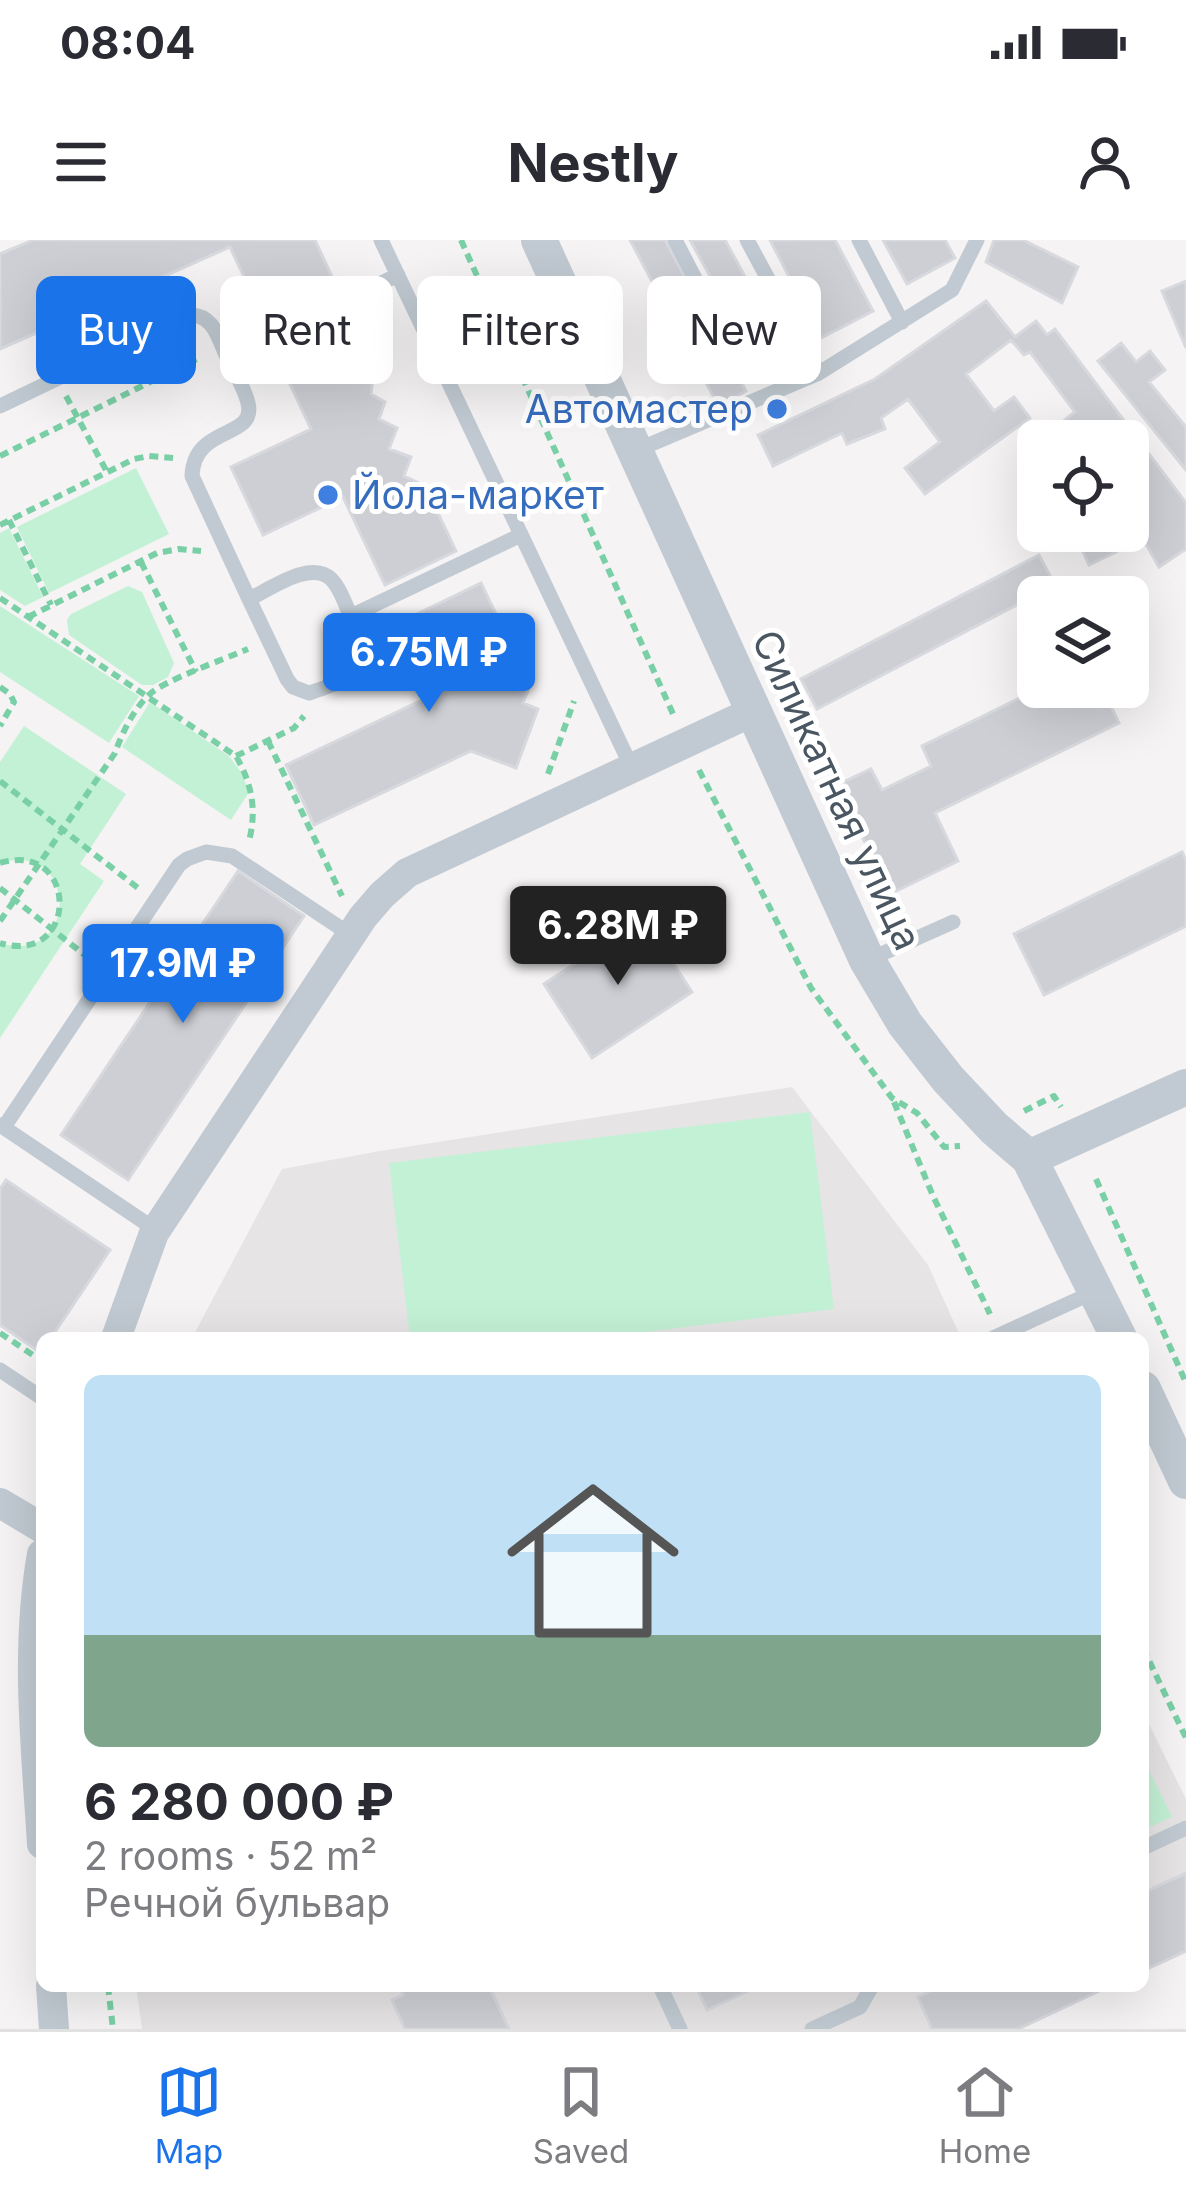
<!DOCTYPE html>
<meta charset="utf-8">
<style>
:root{--surface:#fff;--page:#f7f7f7;--text:#2b2b33;--muted:#7c7c81;--line:#e1e1e2;--accent:#1a73e8}
body{margin:0;font-family:Inter,sans-serif;background:var(--page);color:var(--text);height:100vh;display:flex;flex-direction:column;font-size:45px;white-space:nowrap}
*{box-sizing:border-box;margin:0}
p{font-size:39px;color:var(--muted)}
.icon{flex:none;width:66px;height:66px;fill:none;stroke:currentColor;stroke-width:2;stroke-linecap:round;stroke-linejoin:round}
.map{position:relative;flex:1;overflow:hidden}
.panel{position:absolute;left:36px;top:1092px;width:1113px;height:660px;display:flex;flex-direction:column;background:var(--surface);border-radius:18px;box-shadow:0 12px 48px #0002}
.panel>*{flex:none}
.top-card{position:absolute;left:36px;top:36px;width:1116px;height:108px;display:flex;gap:24px}
.fabs{position:absolute;left:1017px;top:180px;display:grid;gap:24px}
.fabs a{display:grid;place-items:center;width:132px;height:132px;border-radius:18px;background:var(--surface);box-shadow:0 12px 48px #0002;font-size:60px}
.price{position:absolute;translate:-50% -102px;padding:0 27px;border-radius:12px;background:var(--accent);color:#fff;font-size:39px;line-height:78px;filter:drop-shadow(0 3px 6px #0008)}
.price::after{content:'';position:absolute;left:50%;top:72px;width:36px;height:27px;margin-left:-18px;background:inherit;clip-path:polygon(0 0,100% 0,50% 100%)}
.price.selected{background:#222;color:#fff}
ul{padding:0;list-style:none}
li{display:grid;align-content:center;gap:24px;height:636px;padding:0 48px}
li+li{border-top:3px solid var(--line)}
li span{display:grid;place-items:center;height:372px;border-radius:18px;color:#555}
li>.icon{margin-inline-start:auto}
span .icon{width:216px;height:216px;fill:#fffc;stroke-width:1}
li b{font-size:51px}
.tag{padding:0 42px;border-radius:18px;background:var(--surface);box-shadow:0 12px 48px #0002;font-size:42px;line-height:108px}
.tag.selected{background:var(--accent);color:#fff}
.status{display:flex;justify-content:space-between;align-items:center;height:84px;padding:0 60px;background:var(--surface);direction:ltr}
.status svg{height:33px;fill:currentColor}
header{display:flex;justify-content:space-between;align-items:center;height:156px;padding:0 48px;background:var(--surface);font-size:54px;font-weight:700}
.tabs{display:flex;justify-content:space-around;align-items:center;height:168px;border-top:3px solid var(--line);background:var(--surface);font-size:33px;color:var(--muted)}
.tabs a{display:grid;justify-items:center;gap:6px}
.tabs .selected{color:var(--accent)}
.map>svg:first-child{display:block}
.education{fill:#e6e4e5}
.green{fill:#c3f1d5}
.building{fill:#cdcfd5;stroke:#d7d9de;stroke-width:3}
.lines{fill:none;stroke-linecap:round;stroke-linejoin:round}
.path{stroke:#7ad0a6;stroke-width:6;stroke-dasharray:9 6;stroke-linecap:butt}
.service{stroke:#c1cad2;stroke-width:15}
.minor{stroke:#c1cad2;stroke-width:30}
.tertiary{stroke:#c1cad2;stroke-width:36}
.shop-dot{fill:#3f7fe0;stroke:#fff;stroke-width:4.5}
.labels{text-anchor:middle;stroke-width:10;stroke-linejoin:round;paint-order:stroke}
.shop-label{font-size:39px;fill:#366cbe;stroke:#fff;text-anchor:end}
.street-label{font-size:39px;fill:#4a5661;stroke:#fff}
</style>
<div class="status"><b>08:04</b><svg viewBox="0 0 49 12"><path d="M0 12V9h3v3zM5 12V6h3v6zM10 12V3h3v9zM15 12V0h3v12zM26 1h20v11H26zM47 4h2v5h-2z"/></svg></div>
<header><svg class="icon" aria-label="menu" viewBox="0 0 24 24"><path d="M4 6h16M4 12h16M4 18h16"/></svg>Nestly<svg class="icon" aria-label="person" viewBox="0 0 24 24"><circle cx="12" cy="8" r="4"/><path d="M4 21q1-7 8-7t8 7"/></svg></header>
<div class="map">
<svg width="1186" height="1789" viewBox="0 0 1186 1789">
<rect width="100%" height="100%" fill="#f5f3f3"/>
<path class="education" d="M792,847L928,1025L961,1098H192L282,929L380,911Z
M1143,1472L1186,1559V1633L1143,1653Z
M136,1746H942L918,1757L932,1789H142Z"/>
<path class="green" d="M136,228L169,294L49,353L17,287Z
M9,288L43,357L25,366L0,350V293Z
M128,346L142,352L174,423L168,437L153,445H142L69,395L67,380L71,374Z
M0,366L139,456L109,503L0,432Z
M150,462L229,516L241,532L249,552L231,580L122,507Z
M24,486L126,554L80,624L104,641L0,798V703C80,727 79,599 0,623V522Z
M810,872L834,1069L595,1098H410L389,923Z
M1143,1518L1172,1577L1143,1590Z"/>
<path class="building" d="M33,0H315L334,41L262,75L230,7L0,109V14Z
M630,0H665L746,151L719,167Z
M690,0H725L785,110L759,125Z
M770,0H835L873,71L821,98Z
M883,0H945L955,18L907,44Z
M994,0H1027L1025,1L1078,27L1062,63L986,22Z
M1186,41V108L1162,51Z
M986,61L1015,97L1036,81L1047,95L1055,89L1186,263V309L1159,327L1143,299L1089,325L1078,300L1089,291H1128V201H1068L1057,186L1075,172L1030,112L1024,115L1011,100L966,134L994,171L1014,157L1030,178L925,254L905,228L940,202L908,159L881,178L885,189L847,204L842,193L773,226L758,195L875,139Z
M344,77L373,137L371,154L385,162L379,179L397,188L389,209L411,217L404,236L425,246L456,311L385,345L343,257L263,295L231,227L311,189L274,110Z
M1121,103L1136,122L1150,111L1165,130L1149,142L1186,187V230L1098,121Z
M1039,315L1055,345L817,469L801,439Z
M481,343L508,399L498,423L519,431L514,442L529,448L523,463L538,469L516,528L471,511L314,585L286,525L445,449L411,377Z
M1042,447H1102L1119,483L935,573L958,621L890,654L837,545L871,529L882,550L931,526L922,506Z
M1182,612L1186,620V686L1044,755L1014,694Z
M238,631L304,676L128,940L61,895Z
M644,678L692,752L592,818L544,744Z
M6,940L110,1010L51,1098H42L41,1113L0,1085V949Z
M1186,1633V1711L1143,1731V1653Z
M399,1746H414L416,1750L424,1746H489L509,1789H405L392,1760L403,1755Z
M696,1746H759L707,1770Z
M942,1746H1110L1018,1789H932L918,1757Z"/>
<g class="lines">
<path class="path" d="M461,0L673,474
M66,156L107,232
M0,216L201,117
M9,280L51,365
M0,285L134,219L149,216L173,218
M141,322L196,432
M0,358L236,516C252,544 257,570 249,601
M28,377L157,313L179,309L201,311
M0,447L10,454L14,462L0,486
M268,501L342,656
M236,516L294,488L304,476
M699,530L811,748L892,858L917,873L944,907L960,906
M548,534L574,461
M0,541L138,648
M0,623C79,599 80,727 0,703
M0,648L91,720
M0,681L115,513C122,493 134,468 150,454C165,440 225,419 248,409
M894,862L933,956L990,1074
M1024,871L1054,856L1061,867
M1096,939L1186,1143
M0,1093L42,1121
M1143,1408L1186,1498
M108,1746L113,1789"/>
<path class="service" d="M381,0L632,528
M675,0L743,131
M747,0L819,133
M859,0L902,82
M0,166L190,75C214,75 218,98 227,117
M637,210L819,133L952,50L977,0
M249,359L192,236C194,184 257,200 248,163C244,147 234,131 227,117L398,35
M351,376C345,365 341,349 332,340C312,318 269,350 249,359L287,439L293,447L309,453C331,446 371,434 363,404C361,395 355,385 351,376L521,295
M870,719L953,682
M0,885L156,990
M4,887L179,625L187,619L206,612L232,616L351,695
M993,1098L1094,1052
M0,1130L42,1158
M1143,1608L1186,1588
M660,1746L680,1789
M812,1789L860,1767L872,1746"/>
<path class="minor" d="M116,1098L154,993L363,677L382,655L407,633L752,472
M0,1263L42,1288
M42,1314C25,1410 36,1507 42,1604
M51,1746L54,1789"/>
<path class="tertiary" d="M539,0L867,720L905,784L948,839L994,888L1029,918L1119,1098
M1029,918L1186,847
M1143,1149L1186,1241"/>
</g>
<g class="shop-dot">
<circle cx="777" cy="169" r="12"/>
<circle cx="328" cy="255" r="12"/>
</g>
<g class="labels">
<g class="shop-label">
<text x="753" y="183">Автомастер</text>
<text x="352" y="269" text-anchor="start">Йола-маркет</text>
</g>
<g class="street-label">
<text transform="translate(837 550) rotate(65)" y="14">Силикатная улица</text>
</g>
</g>
</svg>
<div class="fabs">
<a><svg class="icon" aria-label="locate" viewBox="0 0 24 24"><circle cx="12" cy="12" r="6"/><path d="M12 2v4M12 18v4M2 12h4M18 12h4"/></svg></a>
<a><svg class="icon" aria-label="layers" viewBox="0 0 24 24"><path d="M12 4l9 5-9 5-9-5zM3 14l9 5 9-5"/></svg></a>
</div>
<b class="price" style="left:429px;top:475px">6.75M ₽</b>
<b class="price selected" style="left:618px;top:748px">6.28M ₽</b>
<b class="price" style="left:183px;top:786px">17.9M ₽</b>
<div class="top-card">
<a class="tag selected">Buy</a>
<a class="tag">Rent</a>
<a class="tag">Filters</a>
<a class="tag">New</a>
</div>
<section class="panel">
<ul>
<li><span style="background:linear-gradient(#bfe0f5 70%,#7fa58c 0)"><svg class="icon" aria-label="home" viewBox="0 0 24 24"><path d="M3 11l9-7 9 7M6 9v11h12V9"/></svg></span><div><b>6 280 000 ₽</b><p>2 rooms · 52 m²</p><p>Речной бульвар</p></div></li>
</ul>
</section>
</div>
<nav class="tabs">
<a class="selected"><svg class="icon" aria-label="map" viewBox="0 0 24 24"><path d="M3 6l6-2 6 2 6-2v14l-6 2-6-2-6 2zM9 4v14M15 6v14"/></svg>Map</a>
<a><svg class="icon" aria-label="saved" viewBox="0 0 24 24"><path d="M7 4h10v16l-5-4-5 4z"/></svg>Saved</a>
<a><svg class="icon" aria-label="home" viewBox="0 0 24 24"><path d="M3 11l9-7 9 7M6 9v11h12V9"/></svg>Home</a>
</nav>
